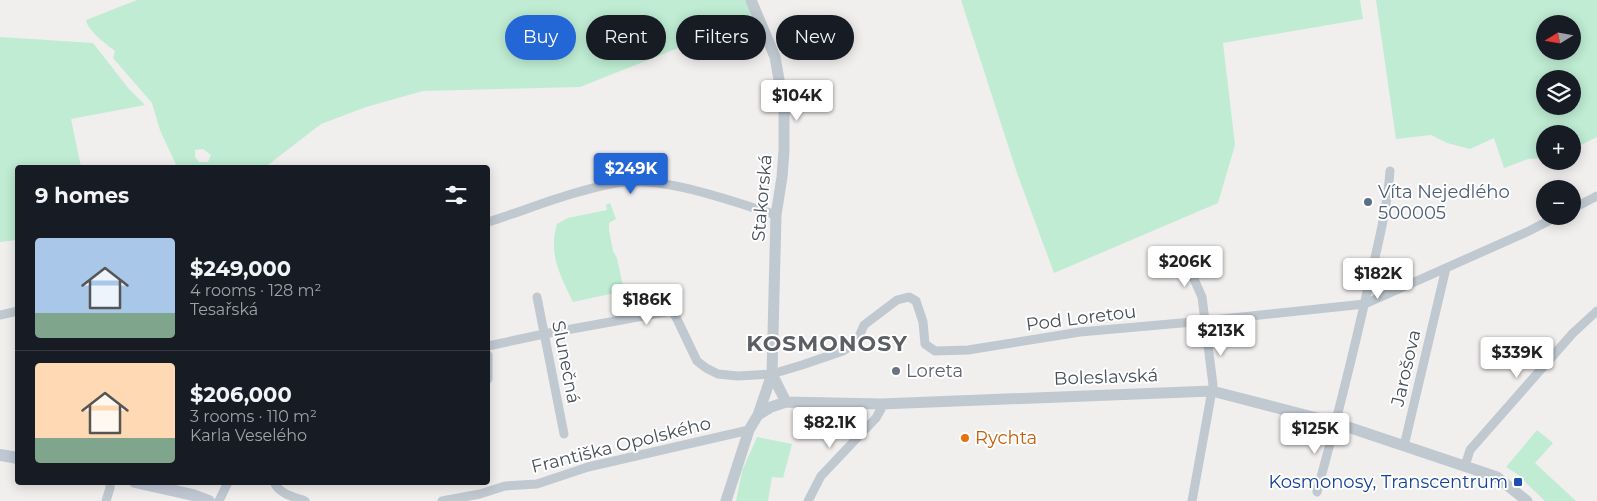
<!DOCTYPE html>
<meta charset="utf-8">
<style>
:root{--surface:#171b24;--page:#242831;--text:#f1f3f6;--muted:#9ea1a6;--line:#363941;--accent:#2366d6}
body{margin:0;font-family:Montserrat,sans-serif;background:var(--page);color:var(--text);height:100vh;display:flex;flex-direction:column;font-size:19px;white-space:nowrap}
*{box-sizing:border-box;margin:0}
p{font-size:16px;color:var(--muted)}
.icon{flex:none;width:28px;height:28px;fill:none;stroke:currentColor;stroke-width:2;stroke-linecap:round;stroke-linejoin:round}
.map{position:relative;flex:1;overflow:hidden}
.drawer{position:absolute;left:15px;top:165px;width:475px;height:320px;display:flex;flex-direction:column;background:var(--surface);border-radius:5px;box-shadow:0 2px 12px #0003}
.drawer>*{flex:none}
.banner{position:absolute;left:505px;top:15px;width:475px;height:45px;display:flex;gap:10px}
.needle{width:32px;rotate:259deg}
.buttons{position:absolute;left:1536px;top:15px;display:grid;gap:10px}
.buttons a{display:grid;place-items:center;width:45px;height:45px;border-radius:50%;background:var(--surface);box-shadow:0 2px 12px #0003;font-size:25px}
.price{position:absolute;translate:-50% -42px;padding:0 11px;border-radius:5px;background:#fff;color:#222;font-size:16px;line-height:32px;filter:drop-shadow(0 1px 2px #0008)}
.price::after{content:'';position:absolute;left:50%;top:30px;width:15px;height:11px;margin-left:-8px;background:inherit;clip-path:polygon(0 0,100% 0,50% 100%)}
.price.selected{background:var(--accent);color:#fff}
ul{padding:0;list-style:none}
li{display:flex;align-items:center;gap:15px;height:125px;padding:0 20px}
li+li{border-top:1px solid var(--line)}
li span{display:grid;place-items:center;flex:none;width:140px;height:100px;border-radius:5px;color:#555}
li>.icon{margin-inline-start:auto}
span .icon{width:60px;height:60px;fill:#fffc;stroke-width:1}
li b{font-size:21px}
h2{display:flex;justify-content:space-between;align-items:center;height:60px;padding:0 20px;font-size:21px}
.tag{padding:0 18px;border-radius:22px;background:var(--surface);box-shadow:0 2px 12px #0003;font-size:18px;line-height:45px}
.tag.selected{background:var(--accent);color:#fff}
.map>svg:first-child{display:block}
.green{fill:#bfecd3;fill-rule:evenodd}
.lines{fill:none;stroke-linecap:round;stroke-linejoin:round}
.minor{stroke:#c0c8d0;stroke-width:9}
.tertiary{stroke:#c0c8d0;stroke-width:11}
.secondary{stroke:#c0c8d4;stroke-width:12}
.service-dot{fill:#5c6f8a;stroke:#fff;stroke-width:2}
.worship-dot{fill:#6b7280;stroke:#fff;stroke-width:2}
.food-dot{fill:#e8710a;stroke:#fff;stroke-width:2}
.transit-dot{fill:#1a4fb4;stroke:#fff;stroke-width:2}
.labels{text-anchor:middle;stroke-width:4;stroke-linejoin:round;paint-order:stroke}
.service-label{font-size:18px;fill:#4e5e75;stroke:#fff;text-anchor:start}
.street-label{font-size:18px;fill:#47505b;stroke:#fff}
.worship-label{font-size:18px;fill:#5b616d;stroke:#fff;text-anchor:start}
.food-label{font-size:18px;fill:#c56008;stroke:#fff;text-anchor:start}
.transit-label{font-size:18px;fill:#164399;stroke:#fff;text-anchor:end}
.district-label{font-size:22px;font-weight:bold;letter-spacing:1px;fill:#5b5e63;stroke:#fff}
</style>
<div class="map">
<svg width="1597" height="501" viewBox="0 0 1597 501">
<rect width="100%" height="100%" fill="#f1eeee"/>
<path class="green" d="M137,0H749L754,18L580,87L423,91L366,107L321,124L264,168L177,167L160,130L152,103L113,58L115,51C106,44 87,30 86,20ZM203,149L211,155L208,162H199L195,157V150Z
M961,0H1360L1363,19L1223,43L1235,145L1218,203L1054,273L1017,173Z
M1376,0H1597V137L1573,149L1572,134H1545V158L1528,159L1504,168L1494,138L1470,149L1447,143L1431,135L1396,139ZM1545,24H1572V51H1545ZM1545,79H1572V106H1545Z
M0,37L93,43L129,89L145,105L71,119L81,167L18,168L17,240L0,242Z
M610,203L616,219L609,223V230L613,251L617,258L624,291L573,302C560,275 548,254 557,224L568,218L607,210L606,205Z
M1537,430L1553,443L1535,463L1576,501H1545L1517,474L1506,467Z
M757,437L792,444L783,478L772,477L768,501H736L742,471Z"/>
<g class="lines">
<path class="minor" d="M1572,209L1597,196
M488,222C529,209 572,191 616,183C662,175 731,201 776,215
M1182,252L1202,297L1213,385L1192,501
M537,297L564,434
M0,315L18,311
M488,346L544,334L671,311L675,315L697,361L706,368L718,374L738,376L772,374L802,365L843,351L851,346L858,339L864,325L897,300L909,297L916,301L923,322L925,344L935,351L968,350L1080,332L1204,321L1365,304L1529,231L1558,216
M488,355V379
M1404,446L1446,268
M1465,466L1470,450L1573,333L1597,311
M274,482C279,494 294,497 305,501
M1317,492C1335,426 1352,359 1367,292C1376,252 1387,212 1390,171
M106,501L110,488V482
M219,501L228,482
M442,501L480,494L505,486L537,484L588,467L749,430
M808,501L821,476L876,418L881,409V404"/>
<path class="tertiary" d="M772,374L786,402
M758,415L771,407L786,402L881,404L1212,391L1336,423L1497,477L1527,501
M726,501L749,430L758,415L772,374L776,215L782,177L784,151V108L775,57L751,0"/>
<path class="secondary" d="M0,455L18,458
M135,482L193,495L209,501"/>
</g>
<circle class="service-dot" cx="1368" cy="202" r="5"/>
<circle class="worship-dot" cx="896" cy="371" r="5"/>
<circle class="food-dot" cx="965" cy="438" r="5"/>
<rect class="transit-dot" x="1513" y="477" width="10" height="10" rx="2.5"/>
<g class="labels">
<g class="service-label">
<text x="1378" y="198">Víta Nejedlého<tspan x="1378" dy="21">500005</tspan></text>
</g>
<g class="street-label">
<text transform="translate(762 198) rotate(-85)" y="6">Stakorská</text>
<text transform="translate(1081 318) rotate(-7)" y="6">Pod Loretou</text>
<text transform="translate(566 362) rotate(79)" y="6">Slunečná</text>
<text transform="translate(1406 368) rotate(-77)" y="6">Jarošova</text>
<text transform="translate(1106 377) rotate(-2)" y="6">Boleslavská</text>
<text transform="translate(621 445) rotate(-14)" y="6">Františka Opolského</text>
</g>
<g class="worship-label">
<text x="906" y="377">Loreta</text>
</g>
<g class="food-label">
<text x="975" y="444">Rychta</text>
</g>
<g class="transit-label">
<text x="1508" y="488">Kosmonosy, Transcentrum</text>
</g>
<g class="district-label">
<text x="827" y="351">KOSMONOSY</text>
</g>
</g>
</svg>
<div class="buttons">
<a><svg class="needle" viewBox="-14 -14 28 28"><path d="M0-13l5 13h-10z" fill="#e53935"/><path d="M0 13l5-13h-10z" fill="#9ea1a6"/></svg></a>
<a><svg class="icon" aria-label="layers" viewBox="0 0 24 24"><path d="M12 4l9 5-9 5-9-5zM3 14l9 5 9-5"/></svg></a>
<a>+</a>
<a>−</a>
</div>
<b class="price" style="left:797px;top:122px">$104K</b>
<b class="price selected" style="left:631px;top:195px">$249K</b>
<b class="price" style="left:1185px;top:288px">$206K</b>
<b class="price" style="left:1378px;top:300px">$182K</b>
<b class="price" style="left:647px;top:326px">$186K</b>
<b class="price" style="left:1221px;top:357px">$213K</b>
<b class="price" style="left:1517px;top:379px">$339K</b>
<b class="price" style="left:830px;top:449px">$82.1K</b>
<b class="price" style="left:1315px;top:455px">$125K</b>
<div class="banner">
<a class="tag selected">Buy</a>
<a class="tag">Rent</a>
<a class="tag">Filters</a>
<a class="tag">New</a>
</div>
<section class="drawer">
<h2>9 homes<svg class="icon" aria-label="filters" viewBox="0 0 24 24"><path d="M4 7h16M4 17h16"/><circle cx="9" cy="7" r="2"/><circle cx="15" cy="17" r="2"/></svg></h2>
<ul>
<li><span style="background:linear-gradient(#a9c7e8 75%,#7fa58c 0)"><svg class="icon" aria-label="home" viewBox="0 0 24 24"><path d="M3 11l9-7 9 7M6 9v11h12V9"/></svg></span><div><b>$249,000</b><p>4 rooms · 128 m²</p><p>Tesařská</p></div></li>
<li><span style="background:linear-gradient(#ffd9b3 75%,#7fa58c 0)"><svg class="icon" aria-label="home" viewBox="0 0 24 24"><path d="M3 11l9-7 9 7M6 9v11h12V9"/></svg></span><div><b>$206,000</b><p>3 rooms · 110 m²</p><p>Karla Veselého</p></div></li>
</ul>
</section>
</div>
